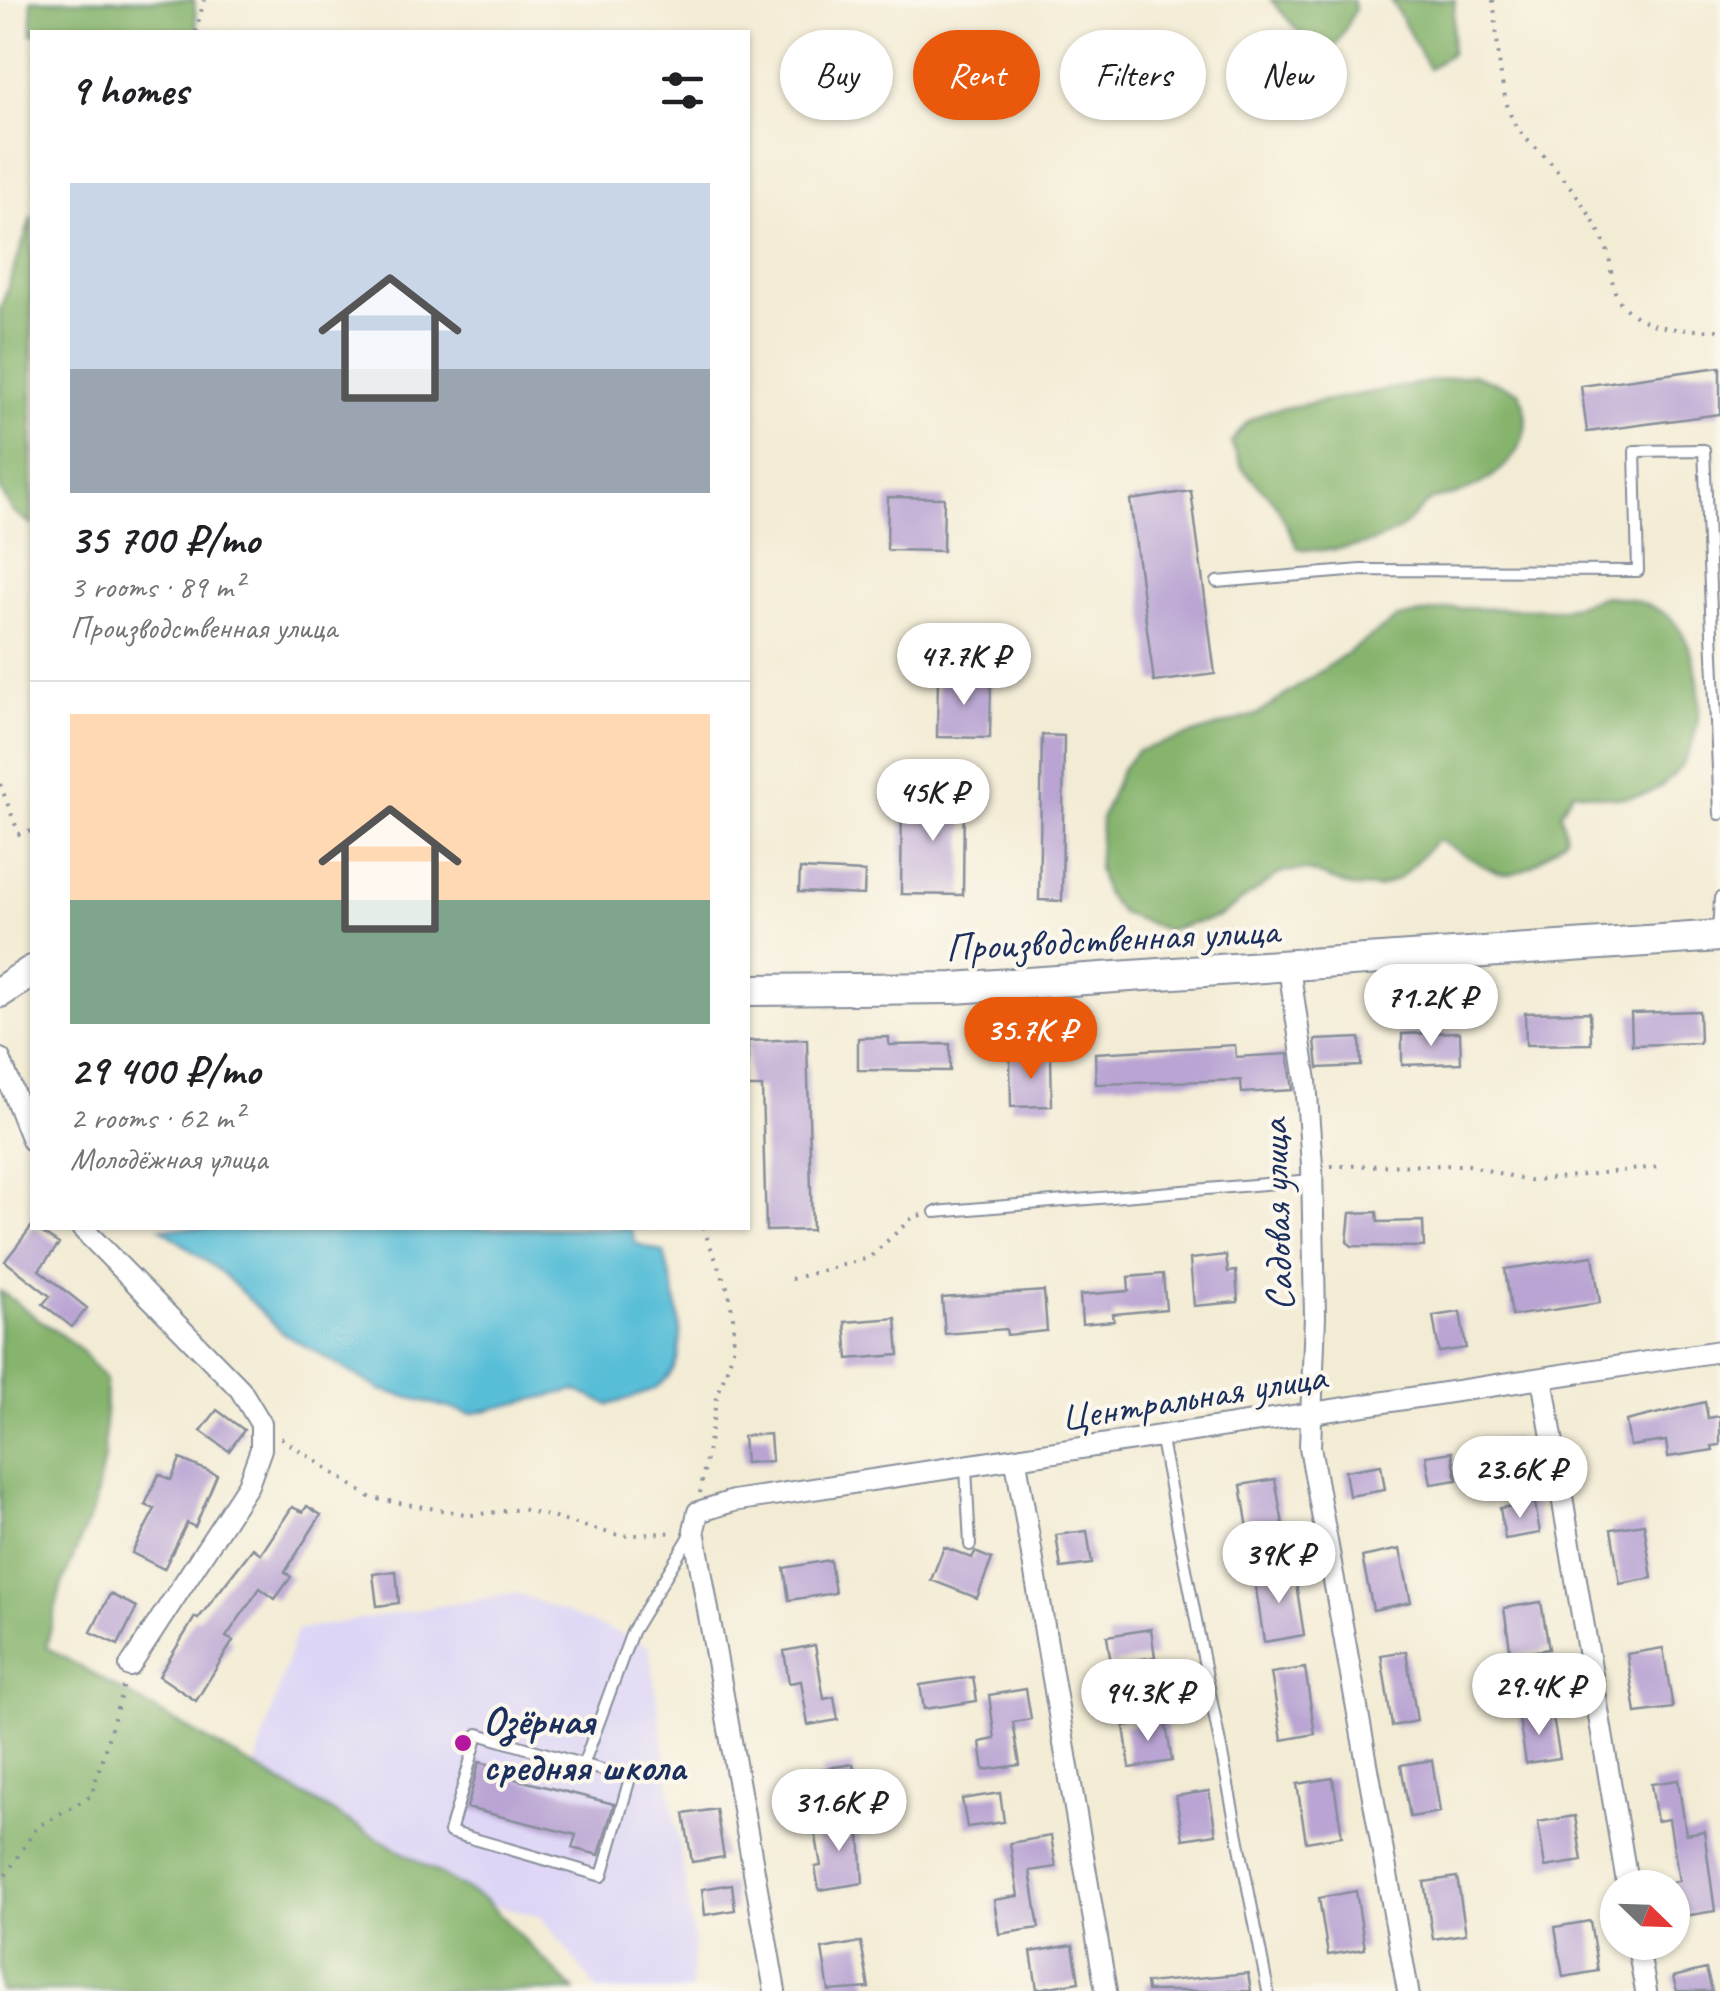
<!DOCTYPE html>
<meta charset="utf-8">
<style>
:root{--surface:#fff;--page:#f6f6f6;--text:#202124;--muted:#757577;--line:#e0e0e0;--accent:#ea580c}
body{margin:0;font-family:Caveat,sans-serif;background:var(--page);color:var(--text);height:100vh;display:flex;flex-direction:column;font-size:38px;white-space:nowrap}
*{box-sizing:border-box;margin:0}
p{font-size:32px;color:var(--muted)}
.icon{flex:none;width:55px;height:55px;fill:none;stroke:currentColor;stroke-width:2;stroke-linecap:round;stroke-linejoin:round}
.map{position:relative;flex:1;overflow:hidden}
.drawer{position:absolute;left:30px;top:30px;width:720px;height:1200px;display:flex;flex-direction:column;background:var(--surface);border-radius:0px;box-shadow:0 2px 8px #0004}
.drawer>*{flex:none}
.guide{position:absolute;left:780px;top:30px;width:790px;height:90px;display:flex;gap:20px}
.needle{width:65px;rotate:113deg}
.controls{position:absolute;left:1600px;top:1870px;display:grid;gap:20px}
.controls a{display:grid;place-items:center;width:90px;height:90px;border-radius:50%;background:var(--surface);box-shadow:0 2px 8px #0004;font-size:50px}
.price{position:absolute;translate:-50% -85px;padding:0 22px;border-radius:35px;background:#fff;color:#222;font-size:32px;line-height:65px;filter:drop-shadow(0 2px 5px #0008)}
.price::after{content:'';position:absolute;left:50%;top:60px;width:30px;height:22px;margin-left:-15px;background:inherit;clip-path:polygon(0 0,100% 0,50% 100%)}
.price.selected{background:var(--accent);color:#fff}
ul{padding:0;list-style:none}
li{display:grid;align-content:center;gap:20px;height:530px;padding:0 40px}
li+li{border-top:2px solid var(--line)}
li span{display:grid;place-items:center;height:310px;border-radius:0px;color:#555}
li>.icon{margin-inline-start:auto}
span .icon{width:180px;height:180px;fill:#fffc;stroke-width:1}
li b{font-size:42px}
h2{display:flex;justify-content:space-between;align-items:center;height:120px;padding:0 40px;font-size:42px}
.pill{padding:0 35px;border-radius:45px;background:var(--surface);box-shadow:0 2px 8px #0004;font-size:35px;line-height:90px}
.pill.selected{background:var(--accent);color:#fff}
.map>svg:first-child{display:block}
.built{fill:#ddd5f6}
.forest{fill:#86b46d;stroke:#507266;stroke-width:2.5}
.water{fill:#59bed7;stroke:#3a769a;stroke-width:2.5}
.building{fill:#b9a4d3}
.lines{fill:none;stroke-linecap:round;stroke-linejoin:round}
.lane-casing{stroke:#878e9a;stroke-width:14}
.street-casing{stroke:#878e9a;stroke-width:24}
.secondary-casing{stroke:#878e9a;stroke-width:34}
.path{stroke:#878e9a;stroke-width:4;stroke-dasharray:2.5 8;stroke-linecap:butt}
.lane{stroke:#fff;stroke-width:10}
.street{stroke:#fff;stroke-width:20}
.secondary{stroke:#fff;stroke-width:30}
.poi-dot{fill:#b5179e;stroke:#fbf7ec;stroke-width:4}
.labels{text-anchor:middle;stroke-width:8;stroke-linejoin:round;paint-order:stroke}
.street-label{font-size:40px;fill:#1b2f5e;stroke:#fbf7ec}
.poi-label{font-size:40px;font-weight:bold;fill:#1b2f5e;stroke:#fbf7ec;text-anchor:start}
</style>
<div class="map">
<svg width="1720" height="1991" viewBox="0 0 1720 1991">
<rect width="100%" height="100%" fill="#fbf7ec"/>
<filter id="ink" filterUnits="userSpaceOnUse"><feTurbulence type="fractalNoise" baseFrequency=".01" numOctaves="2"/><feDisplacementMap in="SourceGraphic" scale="20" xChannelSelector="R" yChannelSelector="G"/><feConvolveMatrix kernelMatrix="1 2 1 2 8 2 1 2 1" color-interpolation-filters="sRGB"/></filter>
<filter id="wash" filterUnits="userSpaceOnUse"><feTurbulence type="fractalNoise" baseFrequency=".0048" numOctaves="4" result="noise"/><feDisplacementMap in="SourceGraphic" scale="40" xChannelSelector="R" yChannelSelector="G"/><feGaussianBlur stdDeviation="2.25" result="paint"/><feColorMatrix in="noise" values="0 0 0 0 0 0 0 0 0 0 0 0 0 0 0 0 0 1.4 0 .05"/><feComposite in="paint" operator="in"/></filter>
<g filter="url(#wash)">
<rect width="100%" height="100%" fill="#f3ecd5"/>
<path class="built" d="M517,1593L649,1646L694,1943L691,1991H599L541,1917L234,1840L296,1630Z"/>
<path class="forest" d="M31,0H194L197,30L32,34Z
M1271,0H1353L1355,10L1330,56L1307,41Z
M1391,0H1455L1451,53L1429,69Z
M32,216V525L13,512L0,490V310Z
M1472,374L1519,391C1542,442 1502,479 1455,495C1448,497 1439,496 1432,500C1419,508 1410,523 1397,531C1371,547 1327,554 1298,548L1276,504L1242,468L1231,443L1247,422L1268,411Z
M1605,596C1626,597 1661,605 1675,623C1714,671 1708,775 1642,795C1619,802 1596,794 1573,791L1561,812L1566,837C1503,896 1505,874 1437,840L1400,878L1377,888L1351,887L1306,870L1282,872L1219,917L1167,930L1121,913L1105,893L1098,869L1101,819L1121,770L1137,751L1258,714L1398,618L1453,608L1563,609Z
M0,1291L79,1348L106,1380L104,1458L94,1507L61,1587L46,1647L485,1900L575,1991H0Z"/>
<path class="water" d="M161,1228H631L635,1243L664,1252C673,1294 701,1363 653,1389C639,1396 623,1400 609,1405L575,1390L471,1414L381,1390L283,1333L222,1273Z"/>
<g id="blocks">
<path class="building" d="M1720,367V414L1587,432L1581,386Z
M1191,491L1215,674L1154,682L1130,500Z
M888,497L944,498L943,551L887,550Z
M938,678L991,679L990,738L937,737Z
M1042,735L1064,736L1062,901L1039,900Z
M902,792L964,793L963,895L901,894Z
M800,869L865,872L864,895L799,892Z
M1699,1011L1700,1043L1632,1045L1631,1013Z
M1590,1012L1591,1044L1526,1045L1525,1013Z
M1460,1032L1461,1063L1402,1065V1034Z
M889,1037V1045L950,1044V1071L858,1070V1038Z
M1360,1038L1361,1066L1318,1068L1315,1040Z
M807,1039L812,1230L766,1231L762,1087H748V1041Z
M1235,1045L1236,1057L1288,1054L1293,1090L1242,1093L1241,1080L1096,1084L1095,1053Z
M1051,1056L1052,1106L1011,1107L1010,1058Z
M1377,1212L1378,1222L1423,1221L1424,1247L1352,1246L1347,1242L1350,1213Z
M32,1226L59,1244L39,1270L87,1308L72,1327L43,1304L50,1296L5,1261Z
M1226,1255L1228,1272L1236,1271L1238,1302L1194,1306L1190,1259Z
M1593,1256L1600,1303L1512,1316L1505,1269Z
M1163,1274L1166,1309L1113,1314L1114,1321L1082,1324L1080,1295L1129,1291L1128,1277Z
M1044,1291L1047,1331L1007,1335L1006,1329L945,1334L942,1298Z
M1460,1312L1466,1348L1439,1352L1433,1316Z
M896,1318L899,1355L848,1359L845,1322Z
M1705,1402L1708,1418L1720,1416V1445L1712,1446L1713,1450L1668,1457L1666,1441L1630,1446L1626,1421Z
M217,1410L244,1430L229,1451L201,1431Z
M770,1434L772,1461L745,1463L743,1436Z
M1515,1438L1520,1465L1494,1470L1489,1442Z
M1452,1452L1457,1480L1431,1484L1426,1456Z
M180,1459L217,1475L195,1527L187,1523L164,1569L132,1553L155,1509L145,1505L159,1474L171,1480Z
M1381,1465L1385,1490L1349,1496L1345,1471Z
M1275,1479L1284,1530L1249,1535L1241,1485Z
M1535,1503L1540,1533L1505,1539L1500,1508Z
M307,1506L321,1515L285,1572L291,1577L275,1599L260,1588L226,1637L233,1641L196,1701L159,1676L195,1617L198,1619L253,1548L261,1554L292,1507L303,1512Z
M1644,1524L1652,1578L1620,1584L1611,1529Z
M1087,1531L1092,1564L1061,1568L1056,1535Z
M944,1547L972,1558L975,1552L992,1559L977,1598L931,1580Z
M1400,1549L1411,1602L1373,1610L1362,1557Z
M830,1560L835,1593L789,1600L784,1568Z
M1294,1570L1304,1635L1264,1642L1254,1576Z
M396,1571L399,1603L377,1606L373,1574Z
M110,1594L137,1607L118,1645L91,1632Z
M1541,1602L1549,1649L1511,1655L1504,1608Z
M1151,1629L1155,1657L1111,1664L1107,1636Z
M815,1645L824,1699L834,1697L838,1720L808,1725L801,1681L789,1683L784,1651Z
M1663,1648L1673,1708L1636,1713L1627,1654Z
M1406,1651L1417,1721L1392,1726L1381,1655Z
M1305,1668L1315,1734L1282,1740L1271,1673Z
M973,1677L977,1701L924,1709L920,1685Z
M1026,1689L1031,1719L1013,1722L1020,1765L984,1770L980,1742L995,1739L989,1695Z
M1552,1712L1560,1758L1526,1763L1519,1718Z
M1165,1719L1172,1761L1130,1768L1124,1726Z
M1432,1760L1440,1812L1410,1817L1401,1765Z
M479,1762L517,1771L515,1779L614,1804L599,1855L572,1848L576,1835L467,1808Z
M853,1764L857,1788L825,1793L821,1769Z
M1333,1778L1342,1836L1306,1842L1297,1784Z
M1678,1780L1686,1834L1704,1831L1715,1911L1672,1918V1882L1679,1881L1669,1819L1657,1821L1651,1784Z
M1209,1791L1216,1834L1183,1839L1176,1796Z
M1000,1793L1004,1822L967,1827L962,1799Z
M716,1809L724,1857L692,1862L684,1814Z
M1575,1816L1582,1861L1545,1867L1538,1822Z
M859,1818L863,1883L819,1890L815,1867L821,1866L814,1825Z
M1051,1836L1056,1867L1030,1871L1039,1928L999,1934L994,1900L1018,1896L1010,1843Z
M1457,1877L1466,1934L1433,1939L1424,1882Z
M732,1884L735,1910L705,1915L702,1889Z
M1356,1891L1365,1949L1328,1955L1319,1898Z
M1590,1921L1598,1971L1563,1977L1555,1927Z
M861,1942L869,1988L829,1991L822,1949Z
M1073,1945L1079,1982L1037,1989L1031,1952Z
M1706,1969L1712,1991H1677L1673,1977Z
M1248,1973L1251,1991H1147L1146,1983Z"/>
</g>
</g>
<g filter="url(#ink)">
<use href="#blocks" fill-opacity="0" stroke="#878e9a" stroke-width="2.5"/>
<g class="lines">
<defs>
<path id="lane" d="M1217,582L1361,570L1638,571L1635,451L1704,450L1720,814
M1718,932L1720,898
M935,1212L1312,1180
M1160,1435L1268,1991
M966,1468L970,1545
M478,1734L630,1778L602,1876L450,1832Z
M583,1765L632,1632L693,1531"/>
<path id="street" d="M1289,968L1306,1081L1312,1166L1315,1316L1310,1447L1408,1991
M0,1059L32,1140
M82,1228L240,1389L261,1424V1449L248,1485L130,1666
M1542,1378L1628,1888
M1016,1461L1106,1991
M1637,1942L1646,1991
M775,1991L694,1530L698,1512L733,1501L1720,1351"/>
<path id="secondary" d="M748,990L953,988L1720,936
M0,992L32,971"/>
</defs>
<use href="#lane" class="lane-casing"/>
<use href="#street" class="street-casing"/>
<use href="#secondary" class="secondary-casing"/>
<path class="path" d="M1493,0C1499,39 1497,85 1513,121C1520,136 1538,149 1549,161C1570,184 1592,215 1605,244C1616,269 1605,294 1631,313C1657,332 1690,330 1720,330
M196,32L204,0
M0,784L19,834L32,831
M1331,1166L1468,1165L1529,1181L1658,1167
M748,1184H749
M791,1279L869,1258L913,1217L922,1215
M281,1438L371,1498L471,1515L522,1509L620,1536L677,1532
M700,1493L717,1397L733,1351L734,1324L729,1292L703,1228
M0,1884L37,1827L91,1796L125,1681"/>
<use href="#lane" class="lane"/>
<use href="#street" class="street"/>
<use href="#secondary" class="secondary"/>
</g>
</g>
<circle class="poi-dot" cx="463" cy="1743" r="10"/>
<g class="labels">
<g class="street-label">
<text transform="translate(1112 938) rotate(-3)" y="14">Производственная улица</text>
<text transform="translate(1276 1215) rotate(-92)" y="14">Садовая улица</text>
<text transform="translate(1193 1396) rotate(-9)" y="14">Центральная улица</text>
</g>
<g class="poi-label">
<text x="483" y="1734">Озёрная<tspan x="483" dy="46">средняя школа</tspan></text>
</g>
</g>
</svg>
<div class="controls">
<a><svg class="needle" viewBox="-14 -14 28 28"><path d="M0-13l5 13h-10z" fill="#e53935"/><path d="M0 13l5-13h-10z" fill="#757577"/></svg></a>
</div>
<b class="price" style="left:964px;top:708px">47.7K ₽</b>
<b class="price" style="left:933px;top:844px">45K ₽</b>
<b class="price" style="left:1431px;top:1049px">71.2K ₽</b>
<b class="price selected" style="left:1031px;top:1082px">35.7K ₽</b>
<b class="price" style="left:1520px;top:1521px">23.6K ₽</b>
<b class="price" style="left:1279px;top:1606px">39K ₽</b>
<b class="price" style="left:1539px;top:1738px">29.4K ₽</b>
<b class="price" style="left:1148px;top:1744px">94.3K ₽</b>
<b class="price" style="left:839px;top:1854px">31.6K ₽</b>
<div class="guide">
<a class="pill">Buy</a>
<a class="pill selected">Rent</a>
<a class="pill">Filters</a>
<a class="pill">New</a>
</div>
<section class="drawer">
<h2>9 homes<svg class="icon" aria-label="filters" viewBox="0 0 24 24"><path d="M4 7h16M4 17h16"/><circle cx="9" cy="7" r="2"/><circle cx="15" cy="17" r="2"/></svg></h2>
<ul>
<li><span style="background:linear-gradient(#c9d6e8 60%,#9aa5b1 0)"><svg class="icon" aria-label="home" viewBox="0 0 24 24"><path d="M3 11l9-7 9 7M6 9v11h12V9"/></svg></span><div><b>35 700 ₽/mo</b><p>3 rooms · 89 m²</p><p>Производственная улица</p></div></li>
<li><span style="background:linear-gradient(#ffd9b3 60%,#7fa58c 0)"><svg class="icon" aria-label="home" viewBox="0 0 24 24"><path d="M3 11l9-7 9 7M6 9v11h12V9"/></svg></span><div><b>29 400 ₽/mo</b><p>2 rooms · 62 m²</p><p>Молодёжная улица</p></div></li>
</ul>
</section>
</div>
